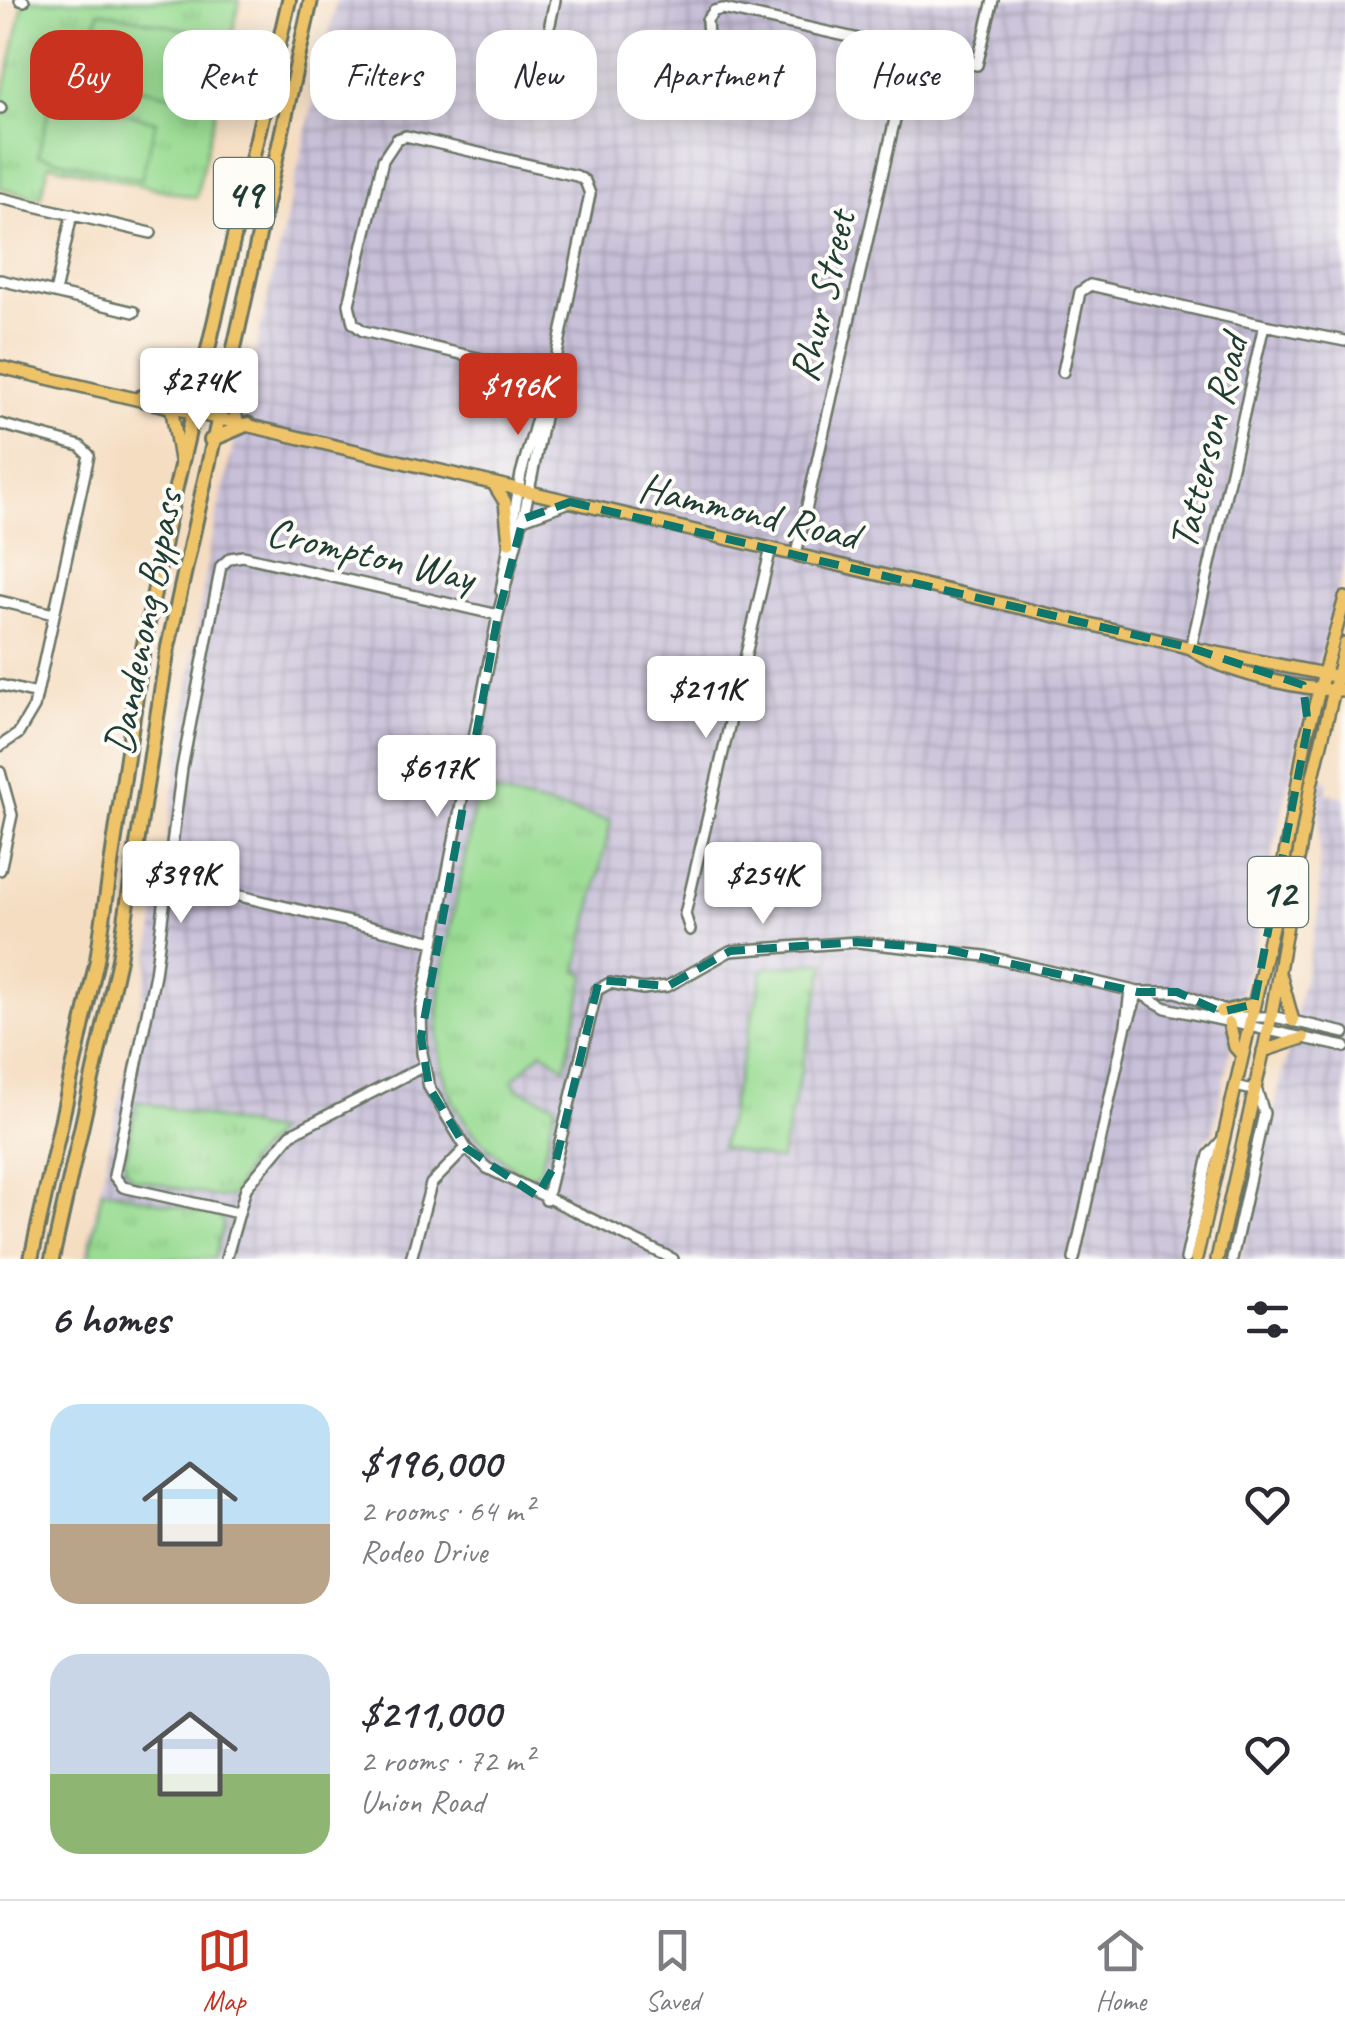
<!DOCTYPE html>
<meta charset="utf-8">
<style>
:root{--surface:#fff;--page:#f2f2f3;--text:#2b2b33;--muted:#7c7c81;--line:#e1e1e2;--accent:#c8321e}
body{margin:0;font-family:Caveat,sans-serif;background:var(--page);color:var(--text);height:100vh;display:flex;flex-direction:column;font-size:38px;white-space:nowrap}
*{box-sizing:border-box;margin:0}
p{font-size:32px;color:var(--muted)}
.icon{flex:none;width:55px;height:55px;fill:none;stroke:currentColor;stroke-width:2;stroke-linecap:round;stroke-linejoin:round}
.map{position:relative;height:1259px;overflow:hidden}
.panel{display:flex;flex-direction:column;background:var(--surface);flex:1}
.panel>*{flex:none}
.banner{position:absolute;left:30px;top:30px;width:1285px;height:90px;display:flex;gap:20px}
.price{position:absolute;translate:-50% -85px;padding:0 22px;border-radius:10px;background:#fff;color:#222;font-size:32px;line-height:65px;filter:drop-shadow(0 2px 5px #0008)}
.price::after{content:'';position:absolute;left:50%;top:60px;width:30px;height:22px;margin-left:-15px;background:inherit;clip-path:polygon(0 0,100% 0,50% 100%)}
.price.active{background:var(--accent);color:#fff}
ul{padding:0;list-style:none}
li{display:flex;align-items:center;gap:30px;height:250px;padding:0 50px}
li span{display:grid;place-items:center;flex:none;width:280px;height:200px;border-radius:30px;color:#555}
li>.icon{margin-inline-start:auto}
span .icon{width:120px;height:120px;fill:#fffc;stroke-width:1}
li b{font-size:42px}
h2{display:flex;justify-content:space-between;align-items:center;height:120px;padding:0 50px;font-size:42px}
.pill{padding:0 35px;border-radius:30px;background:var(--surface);box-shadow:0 5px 25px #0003;font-size:35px;line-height:90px}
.pill.active{background:var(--accent);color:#fff}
.tabs{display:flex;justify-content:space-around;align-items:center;height:140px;border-top:2px solid var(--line);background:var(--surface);font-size:28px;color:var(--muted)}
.tabs a{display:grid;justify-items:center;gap:5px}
.tabs .active{color:var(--accent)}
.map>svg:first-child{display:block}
.industrial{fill:url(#industrial-grid)}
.grass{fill:url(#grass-tufts);stroke:#5c8c64;stroke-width:2.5}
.pitch{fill:#9adc93;stroke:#5c8c64;stroke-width:2.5}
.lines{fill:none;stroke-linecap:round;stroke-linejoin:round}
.minor-casing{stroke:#6a7565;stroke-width:14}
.major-casing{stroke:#6a7565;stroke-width:16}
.highway-casing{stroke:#6a7565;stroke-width:18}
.minor{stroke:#fff;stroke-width:9}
.major{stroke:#efc469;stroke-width:11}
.highway{stroke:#efc469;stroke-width:12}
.marked{fill:none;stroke:#0f766e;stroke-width:8;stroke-dasharray:20 12;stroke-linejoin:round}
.labels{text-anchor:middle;stroke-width:8;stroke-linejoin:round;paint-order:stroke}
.shield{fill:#fdfcf7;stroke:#62766e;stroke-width:2.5}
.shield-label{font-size:40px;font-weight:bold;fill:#1f3d34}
.street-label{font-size:42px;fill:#1f3d34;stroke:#fdfcf7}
</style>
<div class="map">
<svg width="1345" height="1259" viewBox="0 0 1345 1259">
<defs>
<pattern id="industrial-grid" width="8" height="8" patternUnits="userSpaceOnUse" patternTransform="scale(2.5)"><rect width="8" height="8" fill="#c8bfd8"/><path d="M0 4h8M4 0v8" fill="none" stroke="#a29cb0"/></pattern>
<pattern id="grass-tufts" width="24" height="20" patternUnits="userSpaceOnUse" patternTransform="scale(2.5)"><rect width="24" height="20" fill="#9adc93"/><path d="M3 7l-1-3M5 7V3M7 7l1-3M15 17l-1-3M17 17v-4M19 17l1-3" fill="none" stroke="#84be7f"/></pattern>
</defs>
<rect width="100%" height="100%" fill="#fdfcf7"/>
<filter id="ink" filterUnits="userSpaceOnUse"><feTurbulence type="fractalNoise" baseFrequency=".01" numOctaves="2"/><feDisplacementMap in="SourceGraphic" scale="20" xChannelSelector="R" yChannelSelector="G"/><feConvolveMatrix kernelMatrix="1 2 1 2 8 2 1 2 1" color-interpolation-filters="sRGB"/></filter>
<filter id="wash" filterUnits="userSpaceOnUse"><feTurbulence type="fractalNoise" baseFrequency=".0048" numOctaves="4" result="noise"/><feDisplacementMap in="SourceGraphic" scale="40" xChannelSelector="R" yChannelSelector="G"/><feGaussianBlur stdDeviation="2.25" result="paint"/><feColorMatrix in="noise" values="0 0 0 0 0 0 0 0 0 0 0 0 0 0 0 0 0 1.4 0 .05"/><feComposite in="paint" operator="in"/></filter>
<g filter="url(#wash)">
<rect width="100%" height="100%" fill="#f5ddc1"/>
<path class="industrial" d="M337,0H1345V563L1301,727L1264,895L1263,919L1241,995L1213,1133L1203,1142L1178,1259H85L148,969L209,550Z
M1320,776L1328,782L1326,793L1345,797V1259H1240L1319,913Z"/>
<path class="grass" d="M24,0H240L196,198L49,164L41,198L0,188V110Z
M487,791L611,821L577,971L586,974L565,1068L542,1051L512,1081L522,1091L556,1104L540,1170L529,1177C425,1115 429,1037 450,931C459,885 468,840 477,795L485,796Z
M826,962L780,1161L721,1147L764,968Z
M137,1101L276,1132L249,1162L232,1196L221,1198L132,1178L124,1167Z
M102,1189L218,1216L224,1222L214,1259H89Z"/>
<path class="pitch" d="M99,11L199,32L185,98L85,76Z
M52,96L156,121L141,180L38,155Z"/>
</g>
<g filter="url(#ink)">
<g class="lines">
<defs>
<path id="minor" d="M20,0L24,1
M550,24L555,0
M709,56L707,20L714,11L723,9L977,65L993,0
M0,107L1,108
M0,198L151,233
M0,280L134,312
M55,293L72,214
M1063,372L1080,292L1090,285L1264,325
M550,375L363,331L353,323L349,304L383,160L397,139L406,136L577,176L585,181L590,194L526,505L498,615L421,1009L422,1053L429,1087L466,1148L487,1168L673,1259
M0,424L80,446L89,455L34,707L18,734L0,746
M523,519L570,502
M796,554L910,53
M501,591L521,474L539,411
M0,601L54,614
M1191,648L1264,325L1345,341
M0,685L37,694
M0,772L12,815L0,870
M168,879L434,942
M690,930L685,914L771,548
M1138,992L1166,1008L1345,1047
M1128,1023L1138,992
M546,1200L597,990L610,983L643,989L668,986L730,951L857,942L985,956L1138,992H1177L1240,1017H1275L1345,1033
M238,1213L123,1187L114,1176L155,974L182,768L221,566L230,558L243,556L498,615
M226,1259L246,1188L291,1134L424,1066
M411,1259L431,1184L466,1148
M1074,1259L1126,1025L1130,990
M1186,1259L1209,1155L1222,1140
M1232,1259L1264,1113L1257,1091L1236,1086"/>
<path id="major" d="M0,367L1191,648L1345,678
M228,377L237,421
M171,405L180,460
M495,486L505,502L509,542
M1191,648C1221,673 1306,691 1345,690
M1281,977L1293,1021
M1221,1012L1254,1004
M1229,1023L1235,1047L1242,1055
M1263,1051L1303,1038
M1196,1259L1273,922L1306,737L1345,598
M1217,1259L1271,1017L1311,785L1345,644"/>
<path id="highway" d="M141,397L200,385
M211,440L248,424
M31,1259L97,960L143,649L167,526L289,0
M52,1259L119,959L168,647L311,0"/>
</defs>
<use href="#minor" class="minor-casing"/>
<use href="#major" class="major-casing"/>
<use href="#highway" class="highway-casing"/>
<use href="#minor" class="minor"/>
<use href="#major" class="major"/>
<use href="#highway" class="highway"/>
</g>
</g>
<path class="marked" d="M570,502L1191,648L1303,685L1308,725L1254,1004L1221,1012L1177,992H1138L945,949L857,942L730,951L668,986L599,980L555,1165L537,1196L466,1148L429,1087L421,1037L498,615L523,519Z"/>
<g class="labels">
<g class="shield">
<rect x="214" y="158" width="60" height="70" rx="8"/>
<rect x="1248" y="857" width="60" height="70" rx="8"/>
</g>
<g class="shield-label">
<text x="244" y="207">49</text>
<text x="1278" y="906">12</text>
</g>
<g class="street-label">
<text transform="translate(821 296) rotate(-77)" y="15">Rhur Street</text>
<text transform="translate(1207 442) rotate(-76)" y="15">Tatterson Road</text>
<text transform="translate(749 510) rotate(13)" y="15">Hammond Road</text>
<text transform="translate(371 553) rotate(13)" y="15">Crompton Way</text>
<text transform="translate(142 622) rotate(-79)" y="15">Dandenong Bypass</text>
</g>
</g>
</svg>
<b class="price" style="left:199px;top:433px">$274K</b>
<b class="price active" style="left:518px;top:438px">$196K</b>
<b class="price" style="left:706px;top:741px">$211K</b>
<b class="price" style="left:437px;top:820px">$617K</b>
<b class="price" style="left:181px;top:926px">$399K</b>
<b class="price" style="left:763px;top:927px">$254K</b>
<div class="banner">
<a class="pill active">Buy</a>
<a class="pill">Rent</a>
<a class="pill">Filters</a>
<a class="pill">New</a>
<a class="pill">Apartment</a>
<a class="pill">House</a>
</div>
</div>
<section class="panel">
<h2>6 homes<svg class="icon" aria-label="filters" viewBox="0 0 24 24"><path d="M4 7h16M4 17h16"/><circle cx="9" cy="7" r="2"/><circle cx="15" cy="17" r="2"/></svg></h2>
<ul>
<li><span style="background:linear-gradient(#bfe0f5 60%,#b9a48a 0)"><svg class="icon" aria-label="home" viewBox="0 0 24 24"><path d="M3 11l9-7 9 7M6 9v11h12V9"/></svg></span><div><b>$196,000</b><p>2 rooms · 64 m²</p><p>Rodeo Drive</p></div><svg class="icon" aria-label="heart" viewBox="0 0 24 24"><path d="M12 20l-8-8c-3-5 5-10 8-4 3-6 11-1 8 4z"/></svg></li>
<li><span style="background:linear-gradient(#c9d6e8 60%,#8fb573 0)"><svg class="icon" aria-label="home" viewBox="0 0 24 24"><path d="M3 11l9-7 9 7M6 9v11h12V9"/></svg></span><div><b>$211,000</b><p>2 rooms · 72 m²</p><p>Union Road</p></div><svg class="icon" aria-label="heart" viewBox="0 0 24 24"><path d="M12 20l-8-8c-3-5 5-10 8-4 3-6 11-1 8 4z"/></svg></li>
</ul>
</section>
<nav class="tabs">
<a class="active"><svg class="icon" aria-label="map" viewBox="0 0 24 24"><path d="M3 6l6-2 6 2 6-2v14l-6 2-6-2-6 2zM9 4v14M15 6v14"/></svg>Map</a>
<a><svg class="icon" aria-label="saved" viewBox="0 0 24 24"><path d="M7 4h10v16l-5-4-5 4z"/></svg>Saved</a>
<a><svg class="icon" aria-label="home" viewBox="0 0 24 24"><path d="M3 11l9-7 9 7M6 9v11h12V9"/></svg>Home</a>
</nav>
